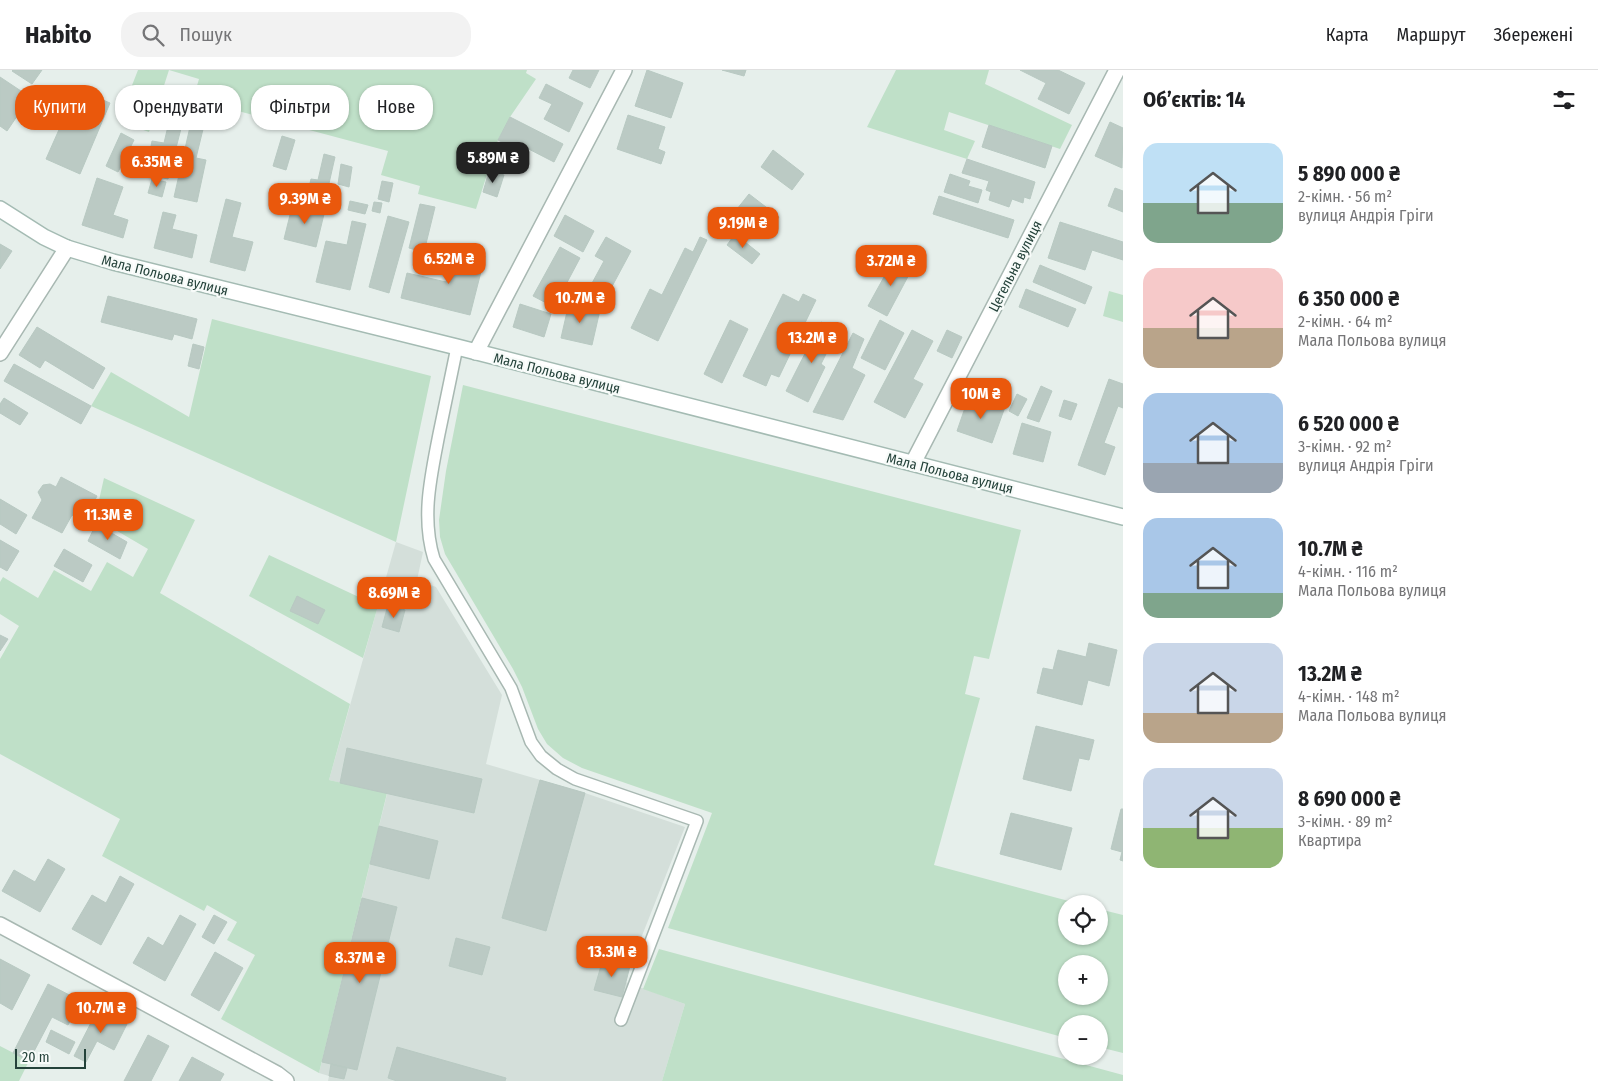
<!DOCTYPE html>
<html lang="uk">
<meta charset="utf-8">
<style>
:root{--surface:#fff;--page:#f2f2f2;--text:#202124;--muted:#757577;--line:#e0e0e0;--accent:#ea580c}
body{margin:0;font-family:"Fira Sans Condensed",sans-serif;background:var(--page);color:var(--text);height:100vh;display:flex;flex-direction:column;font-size:19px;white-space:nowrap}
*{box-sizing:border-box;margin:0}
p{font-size:16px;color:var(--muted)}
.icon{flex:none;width:28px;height:28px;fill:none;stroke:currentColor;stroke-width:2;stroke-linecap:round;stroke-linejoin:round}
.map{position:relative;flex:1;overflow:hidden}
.details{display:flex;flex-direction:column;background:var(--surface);width:475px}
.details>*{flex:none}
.hud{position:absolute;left:15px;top:15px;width:475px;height:45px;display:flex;gap:10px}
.buttons{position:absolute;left:1058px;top:825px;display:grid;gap:10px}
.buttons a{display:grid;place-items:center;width:50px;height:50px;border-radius:50%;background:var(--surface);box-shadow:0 1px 4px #0004;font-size:25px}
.scale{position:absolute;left:15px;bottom:12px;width:71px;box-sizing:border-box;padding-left:5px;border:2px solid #24423a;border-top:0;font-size:14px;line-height:18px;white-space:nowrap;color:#24423a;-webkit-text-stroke:4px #f7fbf9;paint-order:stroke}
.price{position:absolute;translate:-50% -42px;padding:0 11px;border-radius:10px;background:var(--accent);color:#fff;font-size:16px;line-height:32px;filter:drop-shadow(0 1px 2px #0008)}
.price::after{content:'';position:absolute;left:50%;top:30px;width:15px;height:11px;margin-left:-8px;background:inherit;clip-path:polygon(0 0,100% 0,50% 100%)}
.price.selected{background:#222;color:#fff}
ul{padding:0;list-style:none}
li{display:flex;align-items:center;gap:15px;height:125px;padding:0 20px}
li span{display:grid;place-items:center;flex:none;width:140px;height:100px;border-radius:15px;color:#555}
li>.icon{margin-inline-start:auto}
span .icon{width:60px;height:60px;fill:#fffc;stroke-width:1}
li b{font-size:21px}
h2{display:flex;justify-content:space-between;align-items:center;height:60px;padding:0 20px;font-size:21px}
.tag{padding:0 18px;border-radius:20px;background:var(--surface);box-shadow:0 1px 4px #0004;font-size:18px;line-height:45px}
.tag.selected{background:var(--accent);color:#fff}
header{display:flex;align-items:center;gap:30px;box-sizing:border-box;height:70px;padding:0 25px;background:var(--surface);border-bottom:1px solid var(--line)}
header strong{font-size:24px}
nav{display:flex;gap:28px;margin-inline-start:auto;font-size:18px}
.search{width:350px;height:45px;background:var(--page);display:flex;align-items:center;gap:12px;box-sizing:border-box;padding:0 18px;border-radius:20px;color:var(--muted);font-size:19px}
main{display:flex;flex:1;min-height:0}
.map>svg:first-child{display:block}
.built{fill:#d4dfda}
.green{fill:#bfe0c8;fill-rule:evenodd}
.building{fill:#bbcac4;stroke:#b8c9c2}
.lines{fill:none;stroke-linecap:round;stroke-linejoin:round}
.lane-casing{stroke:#a8b8b2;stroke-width:14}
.street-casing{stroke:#a8b8b2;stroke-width:18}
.secondary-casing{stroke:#a4bbb3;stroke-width:18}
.lane{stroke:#fff;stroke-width:11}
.street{stroke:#fff;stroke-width:15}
.secondary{stroke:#fff;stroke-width:15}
.labels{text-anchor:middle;stroke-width:4.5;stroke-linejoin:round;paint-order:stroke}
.street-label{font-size:14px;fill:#24423a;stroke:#f7fbf9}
</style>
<header>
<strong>Habito</strong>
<div class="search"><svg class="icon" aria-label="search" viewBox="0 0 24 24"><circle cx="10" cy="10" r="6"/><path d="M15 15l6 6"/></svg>Пошук</div>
<nav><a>Карта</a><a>Маршрут</a><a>Збережені</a></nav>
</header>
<main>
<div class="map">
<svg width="1123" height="1011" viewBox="0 0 1123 1011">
<rect width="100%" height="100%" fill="#e6efeb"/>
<path class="built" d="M396,472L423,482L417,510L436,517L502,625L486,694L585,723L685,757L630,896L626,912L685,934L662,1011H328L329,1006L319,1003L387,724L329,710Z"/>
<path class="green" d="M138,0H527L526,3L536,9L510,47L498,70L476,139L418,124L420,116L381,105L388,81L193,29L199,9L169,0L149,62L118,51Z
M896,0H989L985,14L1072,55L1060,79L949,42L944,60L975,71L967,89L867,57Z
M1109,221L1123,225V252L1103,246Z
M212,249L431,306L396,472L91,336L111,302L189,347Z
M463,315L1021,460L989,589L974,586L965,624L980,628L934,795L1080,834H1066V866H1099V839L1123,845V983L1099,977V954H1066V968L668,858L712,743L582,698L563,688L547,674L538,659L522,617L513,599L445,484L440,467L439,450L446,401ZM1066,894H1099V926H1066Z
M104,408L195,450L160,523L350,634L329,710L387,723L319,1003L221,949L255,885L227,870L237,852L207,835L204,841L102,786L120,749L0,684V589L19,556L0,544V512L3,507L38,528L54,500L91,521L107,492L133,507L148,479L95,448Z
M269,485L378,536L363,588L249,526Z
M659,879L1123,1005V1011H662L685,934L643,919Z
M0,976L29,991L19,1011H0Z"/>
<path class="building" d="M13,0H42L32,14L12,1Z
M573,0H599L590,18L569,8Z
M647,0L683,13L671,48L635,36Z
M722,0H746L744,6Z
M1020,0H1058L1085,13L1069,44L1038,29L1046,13Z
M0,7L30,27L7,61L0,56Z
M546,14L583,33L569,62L544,49L552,34L539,28Z
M77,19L110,33L80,104L46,89Z
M171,22L180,25L177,36L168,33Z
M172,39L185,43L168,109L146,104L152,71L164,73Z
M628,45L665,57L658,79L665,82L661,94L617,79Z
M510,47L563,74L554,92L517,73L514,78L498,70Z
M192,48L205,51L196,88L206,90L197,132L174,127Z
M1110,52L1123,58L1122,98L1095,86Z
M989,55L1052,76L1045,98L982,77Z
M121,63L134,70L118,102L106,96Z
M282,66L295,70L286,100L273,96Z
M773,80L804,104L792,120L761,97Z
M324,84L335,87L325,131L307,126L311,109L318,110Z
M967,89L1035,112L1030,129L1024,127L1023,133L1012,129L1009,137L989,130L991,122L986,120L989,111L962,103Z
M341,94L352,97L349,117L338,114Z
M489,101L504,105L497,127L483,122Z
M950,104L970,111L968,116L982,120L978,133L944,122Z
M97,108L123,117L113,145L128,150L123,168L82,155Z
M152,109L166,112L162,127L148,123Z
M382,111L393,113L389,132L378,129Z
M1115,118L1123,121V142L1108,136Z
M749,124L779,147L768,162L737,139Z
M939,126L1014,150L1008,168L933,144Z
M226,129L241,133L232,167L253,172L245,201L210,192Z
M350,131L368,135L365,144L348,140Z
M374,132L382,133L380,143L372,141Z
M293,133L325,140L316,177L284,169Z
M420,134L435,137L424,182L409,178Z
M163,142L176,145L172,159L197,165L192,188L154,178Z
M565,145L594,161L583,182L554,166Z
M388,146L409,152L389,223L369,217Z
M352,151L366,154L350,220L316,212L326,171L347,175Z
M1060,152L1123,172V190L1092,180L1085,200L1048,188Z
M735,164L760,184L752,194L727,175Z
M606,167L631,181L601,237L580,225L586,213L591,215L604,191L595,186Z
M700,167L707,170L658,271L631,258L650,219L662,225L685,178L693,182Z
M0,174L12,181L0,199Z
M560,177L580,188L554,237L533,226Z
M455,178L485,186L470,245L401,228L407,203L446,212Z
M895,187L913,197L887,246L868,236Z
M1040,195L1092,217L1085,234L1033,212Z
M1026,219L1076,239L1068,257L1019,237Z
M783,224L799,232L803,224L816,230L779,307L771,304L766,316L743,306Z
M108,226L197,249L192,269L174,264L172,270L101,252Z
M569,233L600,240L592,275L561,268Z
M520,234L551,244L544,267L513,257Z
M730,250L748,259L722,313L704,304Z
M880,250L904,263L885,300L861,288Z
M821,252L838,260L821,294L825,297L808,332L786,321Z
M37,257L105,298L93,319L45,290L40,298L19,285Z
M912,260L933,271L913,309L923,314L905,348L874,332Z
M947,260L962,267L952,288L937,281Z
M853,263L864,269L852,298L865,305L843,350L813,342Z
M193,274L204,277L199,299L188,296Z
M14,294L91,336L81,354L4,311Z
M1109,309L1123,314V338L1118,336L1104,373L1115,377L1105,405L1078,395Z
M1041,316L1052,321L1039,352L1027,348Z
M1017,324L1027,329L1018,346L1009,341Z
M4,328L28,343L20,355L0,343V334Z
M984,329L1005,337L992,373L957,361L967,332L981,337Z
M1064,330L1077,334L1071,350L1059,346Z
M1022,353L1051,362L1043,392L1013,384Z
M61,407L97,426L84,451L72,445L62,463L32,448L42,430L38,422L43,415L50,414L56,417Z
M0,429L27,445L16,464L0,454Z
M96,454L127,472L120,489L88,471Z
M0,470L19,481L7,501L0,497Z
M64,479L92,495L83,512L54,496Z
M297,526L325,540L318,554L290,541Z
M388,535L405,540L399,562L382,557Z
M0,565L8,569L0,581Z
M1089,573L1117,580L1109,616L1088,610L1082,635L1037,623L1043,598L1053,600L1058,580L1086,587Z
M1036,656L1094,670L1089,690L1079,688L1071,721L1023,709Z
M347,678L482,709L474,743L340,713Z
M540,710L585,723L546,861L502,848Z
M1121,739H1123V791L1120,790L1122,782L1111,779Z
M1011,743L1072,758L1061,800L1000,784Z
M379,756L438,771L429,809L370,794Z
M48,789L65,799L40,842L2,821L14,800L35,812Z
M120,806L134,814L101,875L72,859L92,825L106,833Z
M362,828L397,837L357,1000L322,992Z
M180,845L196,854L165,911L133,893L148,867L163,876Z
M214,845L227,852L214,874L202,867Z
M456,868L490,877L482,905L449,896Z
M215,882L243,898L219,941L191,925Z
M0,889L30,905L12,940L0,933Z
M603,889L630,896L622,927L594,920Z
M48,914L81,931L68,955L52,947L29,991L13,983Z
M98,939L127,954L114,980L97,971L86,992L74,986Z
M51,960L75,972L69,984L46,972Z
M148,965L169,976L151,1011H124Z
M397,977L506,1008L505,1011H397L388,1008Z
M192,987L224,1004L220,1011H179Z
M331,994L347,998L344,1009L329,1006Z"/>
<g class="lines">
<defs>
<path id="lane" d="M457,277C451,306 445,335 439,364C431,406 421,447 434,489L511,618L531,672L541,686L557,699L575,709L697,751L621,950"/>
<path id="street" d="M476,282L624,0
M0,283L67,178
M913,393L1117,0
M0,855L277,1004L286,1011"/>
<path id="secondary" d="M0,139L44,167L67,178L113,192L457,277L1123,447"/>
</defs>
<use href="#lane" class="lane-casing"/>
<use href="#street" class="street-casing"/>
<use href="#secondary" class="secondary-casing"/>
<use href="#lane" class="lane"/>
<use href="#street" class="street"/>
<use href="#secondary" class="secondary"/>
</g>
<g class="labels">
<g class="street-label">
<text transform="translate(1015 196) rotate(-63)" y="5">Цегельна вулиця</text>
<text transform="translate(165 205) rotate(14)" y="5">Мала Польова вулиця</text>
<text transform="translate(557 303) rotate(14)" y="5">Мала Польова вулиця</text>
<text transform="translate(950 403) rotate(14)" y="5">Мала Польова вулиця</text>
</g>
</g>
</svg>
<div class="buttons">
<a><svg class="icon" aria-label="locate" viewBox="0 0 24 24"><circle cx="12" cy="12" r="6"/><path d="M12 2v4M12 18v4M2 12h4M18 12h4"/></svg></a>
<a>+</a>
<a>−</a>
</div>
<div class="scale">20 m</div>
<b class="price selected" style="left:493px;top:114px">5.89M ₴</b>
<b class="price" style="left:157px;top:118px">6.35M ₴</b>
<b class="price" style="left:305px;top:155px">9.39M ₴</b>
<b class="price" style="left:743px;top:179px">9.19M ₴</b>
<b class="price" style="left:449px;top:215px">6.52M ₴</b>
<b class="price" style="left:891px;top:217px">3.72M ₴</b>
<b class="price" style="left:580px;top:254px">10.7M ₴</b>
<b class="price" style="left:812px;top:294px">13.2M ₴</b>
<b class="price" style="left:981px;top:350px">10M ₴</b>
<b class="price" style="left:108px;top:471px">11.3M ₴</b>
<b class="price" style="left:394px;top:549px">8.69M ₴</b>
<b class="price" style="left:612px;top:908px">13.3M ₴</b>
<b class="price" style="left:360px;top:914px">8.37M ₴</b>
<b class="price" style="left:101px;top:964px">10.7M ₴</b>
<div class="hud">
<a class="tag selected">Купити</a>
<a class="tag">Орендувати</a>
<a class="tag">Фільтри</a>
<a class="tag">Нове</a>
</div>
</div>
<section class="details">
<h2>Об’єктів: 14<svg class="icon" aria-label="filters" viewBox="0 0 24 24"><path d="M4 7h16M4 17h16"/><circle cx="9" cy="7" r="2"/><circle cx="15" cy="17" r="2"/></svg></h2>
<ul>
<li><span style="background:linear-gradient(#bfe0f5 60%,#7fa58c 0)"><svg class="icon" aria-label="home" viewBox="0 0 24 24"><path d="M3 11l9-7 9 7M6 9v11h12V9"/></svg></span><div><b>5 890 000 ₴</b><p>2-кімн. · 56 m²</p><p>вулиця Андрія Гріги</p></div></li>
<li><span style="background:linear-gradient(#f6c9c9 60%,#b9a48a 0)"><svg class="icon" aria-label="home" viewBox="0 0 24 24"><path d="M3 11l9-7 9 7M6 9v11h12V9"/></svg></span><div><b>6 350 000 ₴</b><p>2-кімн. · 64 m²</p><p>Мала Польова вулиця</p></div></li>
<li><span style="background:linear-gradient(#a9c7e8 70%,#9aa5b1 0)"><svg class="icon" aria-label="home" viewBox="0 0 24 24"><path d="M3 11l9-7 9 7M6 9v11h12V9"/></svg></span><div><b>6 520 000 ₴</b><p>3-кімн. · 92 m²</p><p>вулиця Андрія Гріги</p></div></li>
<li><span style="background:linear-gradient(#a9c7e8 75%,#7fa58c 0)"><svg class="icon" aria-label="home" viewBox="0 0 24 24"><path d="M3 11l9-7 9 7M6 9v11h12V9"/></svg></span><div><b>10.7M ₴</b><p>4-кімн. · 116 m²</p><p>Мала Польова вулиця</p></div></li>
<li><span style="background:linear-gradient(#c9d6e8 70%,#b9a48a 0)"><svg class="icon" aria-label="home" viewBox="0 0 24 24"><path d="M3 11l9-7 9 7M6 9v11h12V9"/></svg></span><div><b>13.2M ₴</b><p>4-кімн. · 148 m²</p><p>Мала Польова вулиця</p></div></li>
<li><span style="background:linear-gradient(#c9d6e8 60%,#8fb573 0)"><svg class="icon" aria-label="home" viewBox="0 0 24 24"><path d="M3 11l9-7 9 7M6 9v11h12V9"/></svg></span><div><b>8 690 000 ₴</b><p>3-кімн. · 89 m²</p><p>Квартира</p></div></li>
</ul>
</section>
</main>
